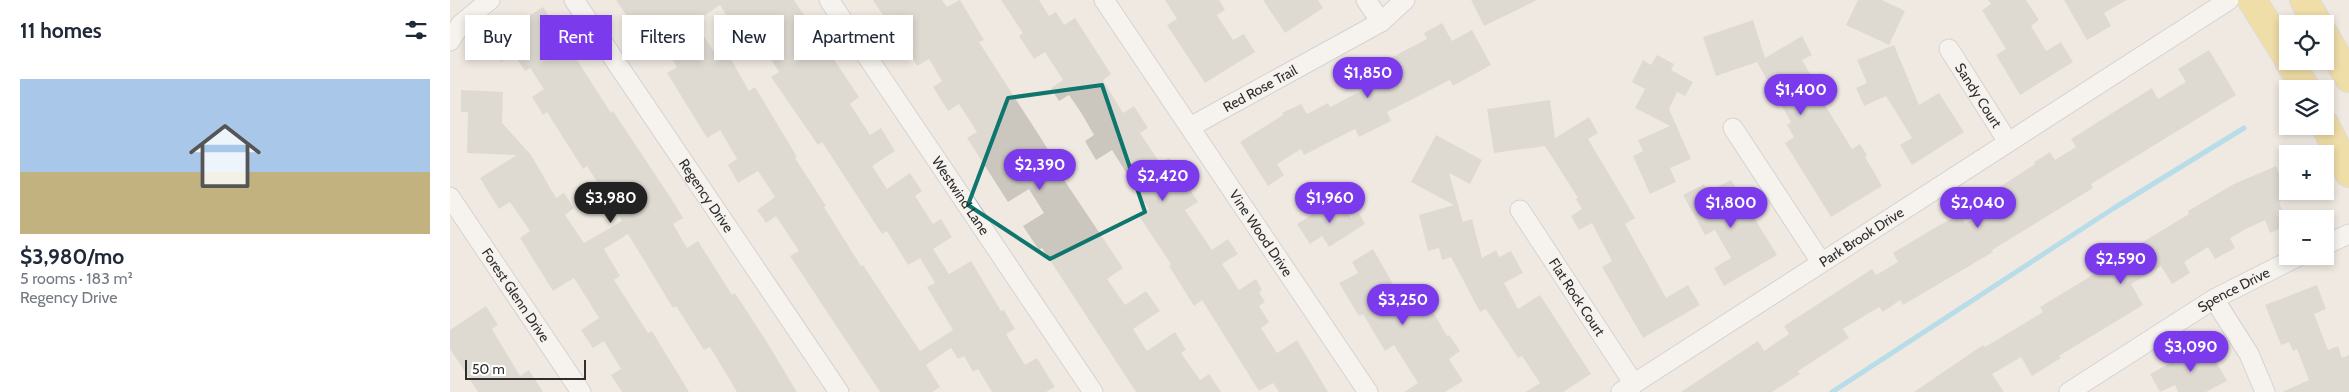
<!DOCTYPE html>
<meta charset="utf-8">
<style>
:root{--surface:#fff;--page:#f6f6f7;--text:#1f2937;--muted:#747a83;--line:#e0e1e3;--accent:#7c3aed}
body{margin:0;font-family:Cabin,sans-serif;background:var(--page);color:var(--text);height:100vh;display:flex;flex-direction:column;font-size:19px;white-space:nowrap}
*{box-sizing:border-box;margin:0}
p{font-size:16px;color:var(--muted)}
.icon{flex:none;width:28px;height:28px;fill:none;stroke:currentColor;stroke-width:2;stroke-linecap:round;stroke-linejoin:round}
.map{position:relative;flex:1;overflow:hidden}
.panel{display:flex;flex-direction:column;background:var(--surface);width:450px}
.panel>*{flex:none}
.banner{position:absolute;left:15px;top:15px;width:475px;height:45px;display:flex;gap:10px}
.tools{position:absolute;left:1829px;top:15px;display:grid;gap:10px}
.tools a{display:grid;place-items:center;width:55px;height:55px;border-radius:0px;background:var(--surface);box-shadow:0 2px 8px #0003;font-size:25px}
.scale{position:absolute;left:15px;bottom:12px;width:121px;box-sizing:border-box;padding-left:5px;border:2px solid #2e2e2e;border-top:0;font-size:14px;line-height:18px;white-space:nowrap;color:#2e2e2e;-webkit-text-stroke:4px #fff;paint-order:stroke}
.price{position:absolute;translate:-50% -42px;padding:0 11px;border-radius:18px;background:var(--accent);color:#fff;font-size:16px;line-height:32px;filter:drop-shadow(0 1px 2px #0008)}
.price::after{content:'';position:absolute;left:50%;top:30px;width:15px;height:11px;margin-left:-8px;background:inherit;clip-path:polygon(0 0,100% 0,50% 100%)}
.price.current{background:#222;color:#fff}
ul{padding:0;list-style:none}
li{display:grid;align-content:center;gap:10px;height:265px;padding:0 20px}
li+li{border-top:1px solid var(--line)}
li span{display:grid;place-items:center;height:155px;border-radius:0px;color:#555}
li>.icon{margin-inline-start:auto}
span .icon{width:90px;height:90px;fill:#fffc;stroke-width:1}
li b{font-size:21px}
h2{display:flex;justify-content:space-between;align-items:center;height:60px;padding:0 20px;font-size:21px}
.pill{padding:0 18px;border-radius:0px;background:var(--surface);box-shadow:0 2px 8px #0003;font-size:18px;line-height:45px}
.pill.current{background:var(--accent);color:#fff}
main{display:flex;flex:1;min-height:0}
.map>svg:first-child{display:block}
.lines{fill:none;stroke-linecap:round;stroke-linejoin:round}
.stream{stroke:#75cff0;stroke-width:5}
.building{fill:#cbc7bf;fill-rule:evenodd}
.street-casing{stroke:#b4b7c1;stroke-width:21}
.primary-casing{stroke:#c9c9c9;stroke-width:30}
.street{stroke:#fff;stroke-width:19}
.primary{stroke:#f2d163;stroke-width:28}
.marked{fill:none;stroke:#0f766e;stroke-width:4;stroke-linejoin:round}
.labels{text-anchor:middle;stroke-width:4.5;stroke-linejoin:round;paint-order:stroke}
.street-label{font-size:14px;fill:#2e2e2e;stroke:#fff}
</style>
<main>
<section class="panel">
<h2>11 homes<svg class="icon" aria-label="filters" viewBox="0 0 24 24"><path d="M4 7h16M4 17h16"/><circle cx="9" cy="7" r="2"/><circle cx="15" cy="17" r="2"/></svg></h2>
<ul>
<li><span style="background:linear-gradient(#a9c7e8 60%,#c2b280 0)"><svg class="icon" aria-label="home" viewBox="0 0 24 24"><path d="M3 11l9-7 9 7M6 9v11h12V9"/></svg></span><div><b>$3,980/mo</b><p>5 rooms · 183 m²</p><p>Regency Drive</p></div></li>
</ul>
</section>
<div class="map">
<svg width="1899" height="392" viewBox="0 0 1899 392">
<rect width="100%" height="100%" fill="#efe9e1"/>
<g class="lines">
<path class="stream" d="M1382,392L1664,208L1794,128"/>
</g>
<path class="building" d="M166,0H344L409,97L400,104L420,135L431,128L445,151L422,166L437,189L460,173L472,191L465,196L483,224L491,219L502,237L483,249L499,274L521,261L551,311L554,310L565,329L556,334L575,365L587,358L605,387L596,392H542L528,369L523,372L514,356L508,359L501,348L476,365L490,387L482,392H430L340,256L349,251L326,216L316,223L307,210L325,197L308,171L288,183L278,165L287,159L270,130L257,138L217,73L227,67L208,36L196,44ZM270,5L288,34L300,26L329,72L321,77L368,145L372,142L432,234L437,231L458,265L470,258L485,283L477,287L503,330L470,351L413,265L411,266L374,207L376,206L345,158L347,157L305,87L299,91L278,54L269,60L245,22Z
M423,0H492L497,7L510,0L534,40L529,42L592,140L616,179L614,180L673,268L657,279L675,305L696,291L710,311L683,329L697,351L725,332L736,350L731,353L750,380L759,374L771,392H686L592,248L589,250L573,226L594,213L579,189L558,202L517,138L527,132L509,104L498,111L483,87L492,81L479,59L467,66L456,48L464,43L446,14L436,20Z
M551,0H589L599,16L606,12L614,25L625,18L661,74L653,80L673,113L684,106L698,128L690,133L710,163L719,158L748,202L735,210L762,250L778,239L788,254L772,264L789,290L806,279L812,290L809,292L815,302L809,306L819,322L811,328L827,353L847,340L878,392H829L823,383L809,391L752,300L744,306L719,266L721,264L689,216L699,209L662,150L646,160L635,141L644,135L632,114L619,95L609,101L601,88L613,80L595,52L584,59L569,36L573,33Z
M715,0H769L775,10L767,15L783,40L794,34L805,52L755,83L717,25L727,19Z
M813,0H868L873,8L835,33Z
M1021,0H1087L1034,26Z
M1408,0H1432L1455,11L1439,45L1396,25Z
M1538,0H1576L1589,20L1581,26L1596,51L1611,42L1623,62L1570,95L1546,55L1556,49L1532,10L1541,4Z
M1614,0H1677L1654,13L1661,26L1637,40Z
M93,7L161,113L163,111L224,203L233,218L223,224L237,248L248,241L282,295L285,293L315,339L347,392H287L260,347L254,350L226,306L223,308L178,234L154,249L170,276L164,280L198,333L202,331L239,392H172L161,375L171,369L154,341L143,348L131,330L149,318L124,278L103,291L70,238L80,231L60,202L49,209L30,178L67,155L17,153L18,112H11V90L53,92L52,123L81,155L106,198L114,193L124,208L115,215L134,243L172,221L137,166L133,169L97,112L93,115L82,97L94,89L80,68L75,71L64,54L51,62L38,42Z
M1303,20L1315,58L1352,36L1362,55L1352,60L1373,96L1370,97L1402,149L1410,144L1417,155L1415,157L1432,186L1381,217L1335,143L1344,137L1337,125L1341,122L1307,62L1310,61L1266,76L1253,37Z
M992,23L1002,41L1022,30L1041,65L1003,86L1000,80L937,112L941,121L909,137L905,129L854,155L851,149L827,164L834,175L818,186L790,142L833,115L832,113L851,104L857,114L878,103L880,107L913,90L906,76L977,39L974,33Z
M1444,45L1469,105L1489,93L1514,132L1462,165L1450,145L1462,138L1436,96L1414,106L1406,88L1417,83L1407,60Z
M1759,50L1786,95L1641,184L1643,188L1542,250L1543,252L1453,305L1450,300L1433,312L1429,307L1393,329L1399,338L1348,371L1350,374L1322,392H1231L1308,341L1314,351L1339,334L1334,326L1422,269L1426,275L1448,262L1443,253L1481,230L1510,214L1515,224L1539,210L1531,199L1585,164L1584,162L1600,152L1605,160L1626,147L1621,139L1702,88L1708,99L1736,82L1728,69Z
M1207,55L1224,64L1221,70L1243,82L1235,96L1227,92L1219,109L1241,159L1220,168L1226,182L1200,194L1183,156L1193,151L1188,140L1220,126L1185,108L1195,89L1182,82L1193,60L1201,65Z
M1100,100L1105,138L1139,117L1148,133L1138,139L1185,218L1175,224L1216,298L1238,285L1250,305L1193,338L1152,267L1162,261L1142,223L1129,230L1121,216L1132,209L1126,199L1128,198L1095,146L1044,153L1037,109Z
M986,135L1032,160L1020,184L999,173L1013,222L1022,219L1032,258L1046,250L1049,257L1061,251L1073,273L1054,283L1068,309L1090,295L1141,374L1113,392H1075L1090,383L1072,356L1068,358L1036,309L1030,312L1001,257L992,260L989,248L978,251L969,215L1004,205L961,182Z
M1826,166L1839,197L1829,202L1838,225L1820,233L1815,220L1794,230L1780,238L1785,248L1765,259L1758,247L1734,262L1740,273L1722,284L1711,266L1681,284L1693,305L1609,356L1611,358L1582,376L1571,357L1542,374L1554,392H1464L1533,345L1535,347L1593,312L1590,307L1687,248L1686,246L1739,214L1738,211L1784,184Z
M1281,180L1327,255L1274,286L1264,268L1281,258L1265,230L1255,235L1233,195L1254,184L1258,192Z
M888,198L901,218L909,213L915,224L879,247L872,236L860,244L847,224Z
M923,249L951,298L957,294L970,315L981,308L997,336L999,335L1010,351L999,359L1013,381L995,392H954L968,383L944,345L935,351L913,314L909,316L889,283L908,273L902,262Z
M1867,285L1876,309L1864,314L1878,350L1888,346L1892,358L1899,355V392H1832L1859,380L1847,349L1843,351L1839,342L1831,345L1815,305Z
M36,306L48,325L42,329L70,376L79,370L93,392H28L0,349V330Z
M1756,344L1777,381L1756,392H1728L1725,385L1710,392L1700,374Z"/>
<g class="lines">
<defs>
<g id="street">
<path id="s1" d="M124,0L389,392"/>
<path id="s2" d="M379,0L643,392"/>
<path id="s3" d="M654,0L918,392"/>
<path d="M916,0L931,22"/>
<path d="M0,41L11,24L40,0"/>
<path id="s4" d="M1499,49L1558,142"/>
<path id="s5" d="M740,127L931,22L955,0"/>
<path d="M1283,128L1371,262"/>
<path id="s6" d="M0,197L131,392"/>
<path id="s7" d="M1070,210L1184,384"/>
<path d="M1875,245L1899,234"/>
<path d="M1764,299L1799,354L1815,392"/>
<path id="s8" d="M1171,392L1779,0"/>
<path id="s9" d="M1619,392L1764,299L1849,256"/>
</g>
<path id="primary" d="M1802,0L1838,58
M1854,0L1868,24
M1875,36L1899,78
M1839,61L1856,89
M1875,125L1899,173"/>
</defs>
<use href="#street" class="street-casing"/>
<use href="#primary" class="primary-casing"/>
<use href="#street" class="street"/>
<use href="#primary" class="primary"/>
</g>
<path d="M0 0H1899V392H0ZM652,85L695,212L600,259L518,205L558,98Z" fill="#efe9e1" fill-opacity=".55" fill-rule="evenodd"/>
<path class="marked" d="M652,85L695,212L600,259L518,205L558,98Z"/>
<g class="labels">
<g class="street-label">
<text dy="5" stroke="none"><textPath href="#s5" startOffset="80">Red Rose Trail</textPath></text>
<text dy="5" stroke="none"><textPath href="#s4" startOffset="55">Sandy Court</textPath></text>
<text dy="5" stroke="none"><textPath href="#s1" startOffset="236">Regency Drive</textPath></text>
<text dy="5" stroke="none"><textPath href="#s2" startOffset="236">Westwind Lane</textPath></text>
<text dy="5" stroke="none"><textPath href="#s3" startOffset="281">Vine Wood Drive</textPath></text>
<text dy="5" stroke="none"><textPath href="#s8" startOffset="286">Park Brook Drive</textPath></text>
<text dy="5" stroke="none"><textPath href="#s9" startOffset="194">Spence Drive</textPath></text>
<text dy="5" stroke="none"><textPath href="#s6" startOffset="118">Forest Glenn Drive</textPath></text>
<text dy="5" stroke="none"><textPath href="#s7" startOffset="104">Flat Rock Court</textPath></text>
</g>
</g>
</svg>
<div class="tools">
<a><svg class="icon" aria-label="locate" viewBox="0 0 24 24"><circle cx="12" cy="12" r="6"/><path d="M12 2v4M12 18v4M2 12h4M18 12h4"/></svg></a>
<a><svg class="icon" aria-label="layers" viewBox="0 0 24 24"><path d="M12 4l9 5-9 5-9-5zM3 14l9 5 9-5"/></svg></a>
<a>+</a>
<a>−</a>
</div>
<div class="scale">50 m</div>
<b class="price" style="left:918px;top:99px">$1,850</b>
<b class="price" style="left:1351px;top:116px">$1,400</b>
<b class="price" style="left:590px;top:191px">$2,390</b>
<b class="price" style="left:713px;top:202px">$2,420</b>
<b class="price current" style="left:161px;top:224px">$3,980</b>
<b class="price" style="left:880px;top:224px">$1,960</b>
<b class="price" style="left:1281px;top:229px">$1,800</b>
<b class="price" style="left:1528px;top:229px">$2,040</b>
<b class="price" style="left:1671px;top:285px">$2,590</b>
<b class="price" style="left:953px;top:326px">$3,250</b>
<b class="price" style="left:1741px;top:373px">$3,090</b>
<div class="banner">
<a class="pill">Buy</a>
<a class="pill current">Rent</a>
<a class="pill">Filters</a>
<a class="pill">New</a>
<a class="pill">Apartment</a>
</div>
</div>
</main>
